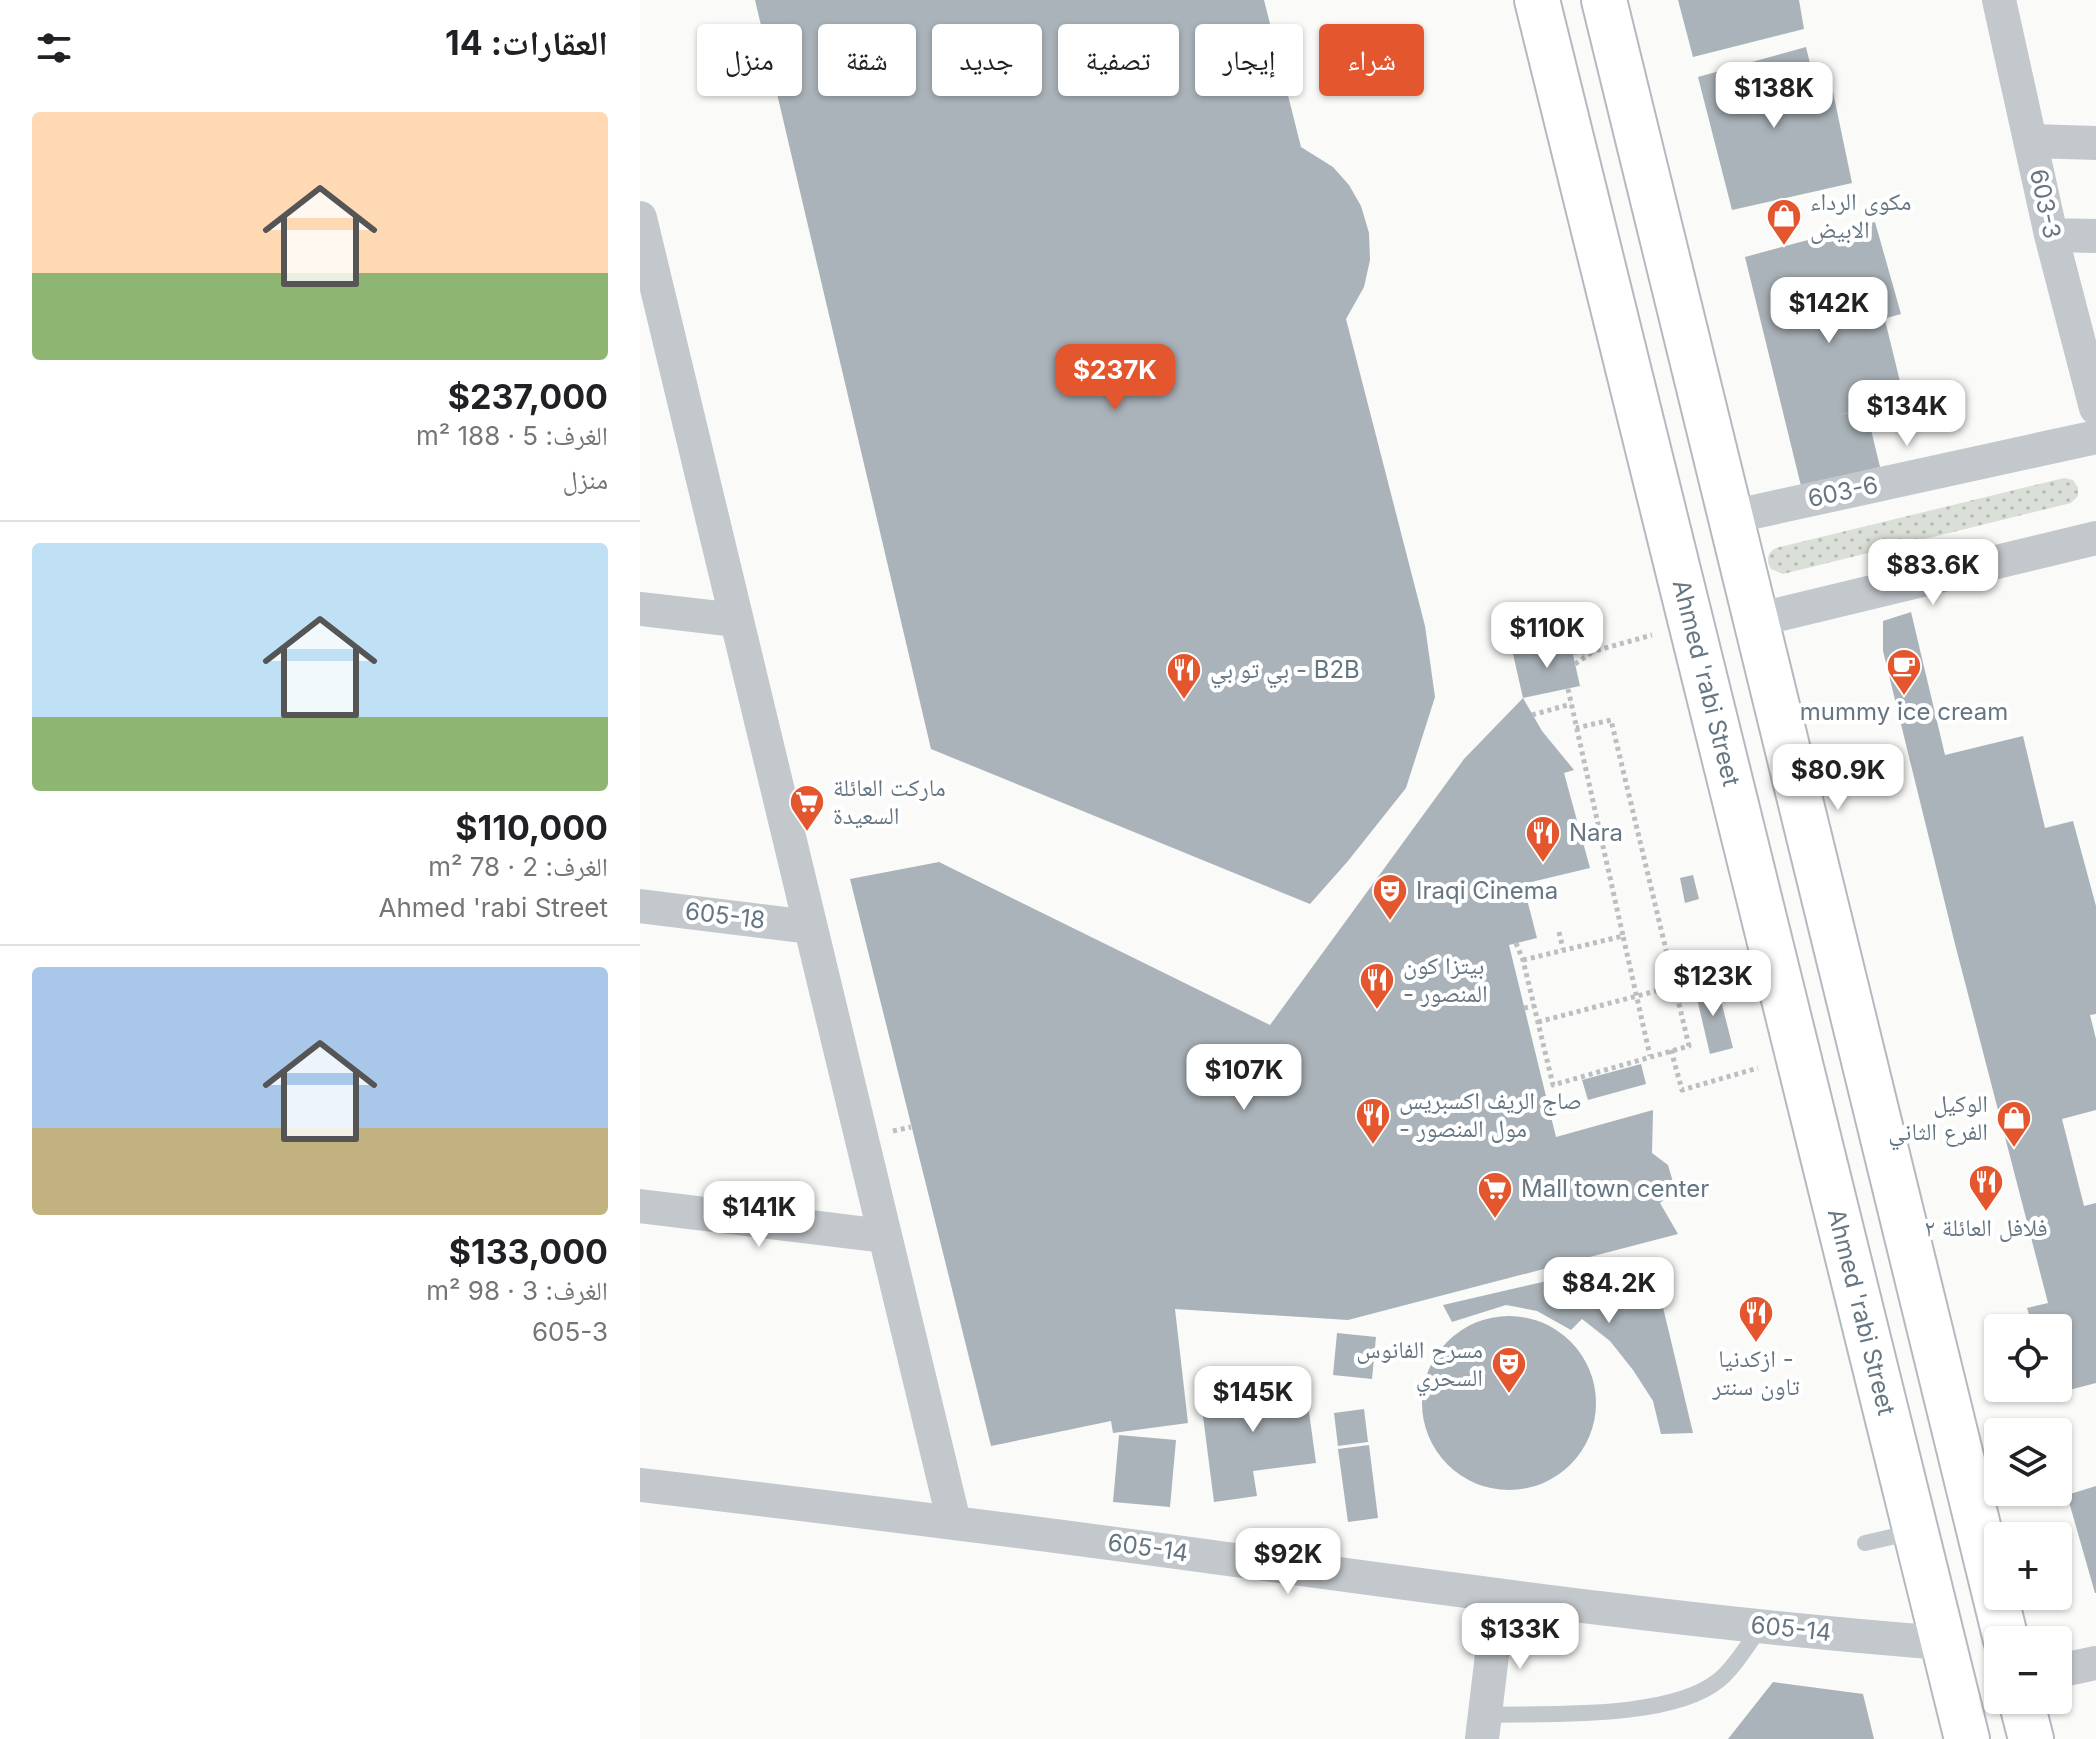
<!DOCTYPE html>
<html lang="ar">
<meta charset="utf-8">
<style>
:root{--surface:#fff;--page:#f6f6f6;--text:#202124;--muted:#757577;--line:#e0e0e0;--accent:#e4572e}
body{margin:0;font-family:Inter,"Noto Naskh Arabic",sans-serif;background:var(--page);color:var(--text);direction:rtl;height:100vh;display:flex;flex-direction:column;font-size:30px;white-space:nowrap}
*{box-sizing:border-box;margin:0}
p{font-size:26px;color:var(--muted)}
.icon{flex:none;width:44px;height:44px;fill:none;stroke:currentColor;stroke-width:2;stroke-linecap:round;stroke-linejoin:round}
.map{position:relative;flex:1;overflow:hidden;direction:ltr}
.details{display:flex;flex-direction:column;background:var(--surface);width:640px}
.details>*{flex:none}
.hud{position:absolute;left:24px;top:24px;width:760px;height:72px;direction:rtl;display:flex;gap:16px}
.controls{position:absolute;left:1344px;top:1314px;display:grid;gap:16px}
.controls a{display:grid;place-items:center;width:88px;height:88px;border-radius:8px;background:var(--surface);box-shadow:0 2px 6px #0004;font-size:40px}
.price{position:absolute;translate:-50% -68px;padding:0 18px;border-radius:16px;background:#fff;color:#222;font-size:26px;line-height:52px;filter:drop-shadow(0 2px 4px #0008)}
.price::after{content:'';position:absolute;left:50%;top:48px;width:24px;height:18px;margin-left:-12px;background:inherit;clip-path:polygon(0 0,100% 0,50% 100%)}
.price.active{background:var(--accent);color:#fff}
ul{padding:0;list-style:none}
li{display:grid;align-content:center;gap:16px;height:424px;padding:0 32px}
li+li{border-top:2px solid var(--line)}
li span{display:grid;place-items:center;height:248px;border-radius:8px;color:#555}
li>.icon{margin-inline-start:auto}
span .icon{width:144px;height:144px;fill:#fffc;stroke-width:1}
li b{font-size:34px}
h2{display:flex;justify-content:space-between;align-items:center;height:96px;padding:0 32px;font-size:34px}
.chip{padding:0 28px;border-radius:8px;background:var(--surface);box-shadow:0 2px 6px #0004;font-size:28px;line-height:72px}
.chip.active{background:var(--accent);color:#fff}
main{display:flex;flex:1;min-height:0}
.map>svg:first-child{display:block}
.grass{fill:url(#grass-dots)}
.building{fill:#aab3b9}
.lines{fill:none;stroke-linecap:round;stroke-linejoin:round}
.secondary-casing{stroke:#b3babf;stroke-width:48}
.path{stroke:#bbbfc2;stroke-width:5;stroke-dasharray:4 4;stroke-linecap:butt}
.lane{stroke:#c3c8cc;stroke-width:16}
.street{stroke:#c3c8cc;stroke-width:34}
.secondary{stroke:#fff;stroke-width:44}
.labels{text-anchor:middle;stroke-width:8;stroke-linejoin:round;paint-order:stroke}
.poi-label{font-size:24px;fill:#657683;stroke:#fff;text-anchor:start}
.street-label{font-size:24px;fill:#657683;stroke:#fff}
</style>
<main>
<div class="map">
<svg width="1456" height="1739" viewBox="0 0 1456 1739">
<defs>
<pattern id="grass-dots" width="8" height="8" patternUnits="userSpaceOnUse" patternTransform="scale(2)"><rect width="8" height="8" fill="#dadfd7"/><path d="M2 2h.1M6 6h.1" fill="none" stroke="#b4b9b4" stroke-width="1.8" stroke-linecap="round"/></pattern>
</defs>
<rect width="100%" height="100%" fill="#fafaf8"/>
<path class="grass" d="M1424,478L1433,480L1438,488V496L1431,503L1143,574L1131,569C1126,561 1127,553 1136,548Z"/>
<path class="building" d="M115,0H624L661,147L693,167L709,185L721,206L729,233L730,260L724,287L706,319L785,626L795,697L766,788L708,861L670,904L291,749Z
M1038,0H1159L1164,29L1053,57Z
M1166,47L1178,96L1193,92L1212,183L1092,210L1058,77Z
M1235,222L1261,314L1203,330L1245,320L1264,398L1199,415L1226,409L1240,467L1161,486L1105,257Z
M1271,612L1305,755L1383,736L1405,828L1433,821L1456,906V1014L1450,1015L1456,1039V1110L1422,1119L1444,1206L1456,1203V1383L1410,1395L1408,1388H1418V1328H1393L1387,1308L1408,1303L1315,944L1243,651V621Z
M930,641L940,686L883,698L873,654Z
M883,698L902,731L934,770L924,773L950,868L883,884L897,938L869,945L916,1137L1013,1110L1012,1153L1028,1165L1033,1182L1026,1198L1020,1203L1038,1234L708,1320L535,1309L548,1423L473,1433L471,1421L351,1446L210,879L299,862L630,1025L824,759Z
M1053,875L1059,899L1045,903L1040,878Z
M1076,981L1093,1048L1070,1054L1054,986Z
M1001,1064L1006,1084L948,1100L942,1080Z
M1011,1257L1053,1433L1021,1434L1013,1401L993,1370L970,1341L942,1319L931,1330L897,1311L866,1305L812,1322L803,1305Z
M782 1403a87 87 0 1 1 174 0a87 87 0 1 1-174 0Z
M697,1333L736,1337L732,1379L693,1375Z
M585,1373L587,1393L665,1383L676,1463L613,1471L617,1496L574,1502L558,1377Z
M724,1409L728,1442L698,1446L694,1413Z
M479,1435L536,1440L530,1507L473,1502Z
M729,1445L738,1518L708,1522L698,1449Z
M1456,1486V1593H1455L1427,1495Z
M1133,1682L1223,1694L1234,1739H1088Z"/>
<g class="lines">
<defs>
<path id="secondary" d="M897,0L1327,1739
M964,0L1366,1640
M1381,1700L1391,1739"/>
</defs>
<use href="#secondary" class="secondary-casing"/>
<path class="path" d="M933,652H951L1012,635
M935,664L951,653
M928,689L983,936
M892,715L931,704
M943,840L960,835
M919,932L923,949
M876,943L883,960L913,1085L1049,1046L971,720L936,728
M883,960L983,936L1010,1056
M884,1008L894,1006
M898,1022L1035,986
M1031,1050L1042,1090L1118,1068
M253,1131L271,1127"/>
<path class="lane" d="M1225,1543L1273,1532
M845,1715C906,1713 1031,1720 1079,1680C1095,1667 1108,1644 1121,1627"/>
<path class="street" d="M1359,0L1411,235L1456,408
M1392,141L1456,143
M0,218L314,1522
M1411,235L1456,236
M1091,517L1456,437
M0,609L96,620
M1116,620L1456,538
M0,906L170,927
M0,1206L244,1236
M0,1485C199,1508 397,1533 595,1560C831,1592 1066,1625 1303,1643
M1418,1671L1456,1663
M842,1739L859,1596"/>
<use href="#secondary" class="secondary"/>
</g>
<defs>
<symbol id="shop-pin" viewBox="-11 -11 22 30"><path d="M0 17L-7.5 6A9.5 9.5 0 1 1 7.5 6Z" fill="#e4572e" stroke="#fff"/><path d="M-5-2.5h2.3a2.7 3.5 0 0 1 5.4 0H5L5.5 6h-11ZM-1.5-2.5h3a1.5 2.3 0 0 0-3 0Z" fill="#fff"/></symbol>
<symbol id="cafe-pin" viewBox="-11 -11 22 30"><path d="M0 17L-7.5 6A9.5 9.5 0 1 1 7.5 6Z" fill="#e4572e" stroke="#fff"/><path d="M-5.5-4.5H6V0H3Q3 3.5 0 3.5H-2.5Q-5.5 3.5-5.5 0ZM3-3.2v2h1.7v-2ZM-6 4.5H4V6H-6Z" fill="#fff"/></symbol>
<symbol id="restaurant-pin" viewBox="-11 -11 22 30"><path d="M0 17L-7.5 6A9.5 9.5 0 1 1 7.5 6Z" fill="#e4572e" stroke="#fff"/><path d="M-5-6h1v4h1v-4h1v4h1v-4h1v5L-1.5 .5V6h-2V.5L-5-1ZM5-6V6H3V1.5H1.5Q1.5-4 5-6Z" fill="#fff"/></symbol>
<symbol id="supermarket-pin" viewBox="-11 -11 22 30"><path d="M0 17L-7.5 6A9.5 9.5 0 1 1 7.5 6Z" fill="#e4572e" stroke="#fff"/><path d="M-6-5.5h2.5l.6 2H6L4.5 2H-2.5L-4.4-4H-6ZM-1.5 3.2a1.3 1.3 0 1 0 .1 0ZM3 3.2a1.3 1.3 0 1 0 .1 0Z" fill="#fff"/></symbol>
<symbol id="theatre-pin" viewBox="-11 -11 22 30"><path d="M0 17L-7.5 6A9.5 9.5 0 1 1 7.5 6Z" fill="#e4572e" stroke="#fff"/><path d="M-5-5.5Q0-4 5-5.5V0Q5 5 0 6Q-5 5-5 0ZM-3.3-2.5H-1v1.5H-3.3ZM1-2.5H3.3v1.5H1ZM-2.8 1Q0 5.5 2.8 1Z" fill="#fff"/></symbol>
</defs>
<g fill-rule="evenodd">
<use href="#shop-pin" x="1124" y="196" width="40" height="54"/>
<use href="#cafe-pin" x="1244" y="646" width="40" height="54"/>
<use href="#restaurant-pin" x="524" y="650" width="40" height="54"/>
<use href="#supermarket-pin" x="147" y="782" width="40" height="54"/>
<use href="#restaurant-pin" x="883" y="813" width="40" height="54"/>
<use href="#theatre-pin" x="730" y="871" width="40" height="54"/>
<use href="#restaurant-pin" x="717" y="960" width="40" height="54"/>
<use href="#restaurant-pin" x="713" y="1095" width="40" height="54"/>
<use href="#shop-pin" x="1354" y="1098" width="40" height="54"/>
<use href="#restaurant-pin" x="1326" y="1162" width="40" height="54"/>
<use href="#supermarket-pin" x="835" y="1169" width="40" height="54"/>
<use href="#restaurant-pin" x="1096" y="1293" width="40" height="54"/>
<use href="#theatre-pin" x="849" y="1344" width="40" height="54"/>
</g>
<g class="labels">
<g class="poi-label">
<text x="1170" y="210">مكوى الرداء<tspan x="1170" dy="28">الابيض</tspan></text>
<text x="570" y="678">بي تو بي - B2B</text>
<text x="1264" y="720" text-anchor="middle">mummy ice cream</text>
<text x="193" y="796">ماركت العائلة<tspan x="193" dy="28">السعيدة</tspan></text>
<text x="929" y="841">Nara</text>
<text x="776" y="899">Iraqi Cinema</text>
<text x="763" y="974">بيتزا كون<tspan x="763" dy="28">- المنصور</tspan></text>
<text x="759" y="1109">صاج الريف اكسبريس<tspan x="759" dy="28">- مول المنصور</tspan></text>
<text x="1348" y="1112" text-anchor="end">الوكيل<tspan x="1348" dy="28">الفرع الثاني</tspan></text>
<text x="881" y="1197">Mall town center</text>
<text x="1346" y="1236" text-anchor="middle">فلافل العائلة ٢</text>
<text x="843" y="1358" text-anchor="end">مسرح الفانوس<tspan x="843" dy="28">السحري</tspan></text>
<text x="1116" y="1367" text-anchor="middle">ازكدنيا -<tspan x="1116" dy="28">تاون سنتر</tspan></text>
</g>
<g class="street-label">
<text transform="translate(1405 204) rotate(78)" y="8">603-3</text>
<text transform="translate(1203 492) rotate(-12)" y="8">603-6</text>
<text transform="translate(1066 683) rotate(76)" y="8">Ahmed 'rabi Street</text>
<text transform="translate(85 916) rotate(7)" y="8">605-18</text>
<text transform="translate(1221 1312) rotate(76)" y="8">Ahmed 'rabi Street</text>
<text transform="translate(508 1548) rotate(8)" y="8">605-14</text>
<text transform="translate(1151 1629) rotate(6)" y="8">605-14</text>
</g>
</g>
</svg>
<div class="controls">
<a><svg class="icon" aria-label="locate" viewBox="0 0 24 24"><circle cx="12" cy="12" r="6"/><path d="M12 2v4M12 18v4M2 12h4M18 12h4"/></svg></a>
<a><svg class="icon" aria-label="layers" viewBox="0 0 24 24"><path d="M12 4l9 5-9 5-9-5zM3 14l9 5 9-5"/></svg></a>
<a>+</a>
<a>−</a>
</div>
<b class="price" style="left:1134px;top:130px">$138K</b>
<b class="price" style="left:1189px;top:345px">$142K</b>
<b class="price active" style="left:475px;top:412px">$237K</b>
<b class="price" style="left:1267px;top:448px">$134K</b>
<b class="price" style="left:1293px;top:607px">$83.6K</b>
<b class="price" style="left:907px;top:670px">$110K</b>
<b class="price" style="left:1198px;top:812px">$80.9K</b>
<b class="price" style="left:1073px;top:1018px">$123K</b>
<b class="price" style="left:604px;top:1112px">$107K</b>
<b class="price" style="left:119px;top:1249px">$141K</b>
<b class="price" style="left:969px;top:1325px">$84.2K</b>
<b class="price" style="left:613px;top:1434px">$145K</b>
<b class="price" style="left:648px;top:1596px">$92K</b>
<b class="price" style="left:880px;top:1671px">$133K</b>
<div class="hud">
<a class="chip active">شراء</a>
<a class="chip">إيجار</a>
<a class="chip">تصفية</a>
<a class="chip">جديد</a>
<a class="chip">شقة</a>
<a class="chip">منزل</a>
</div>
</div>
<section class="details">
<h2>العقارات: 14<svg class="icon" aria-label="filters" viewBox="0 0 24 24"><path d="M4 7h16M4 17h16"/><circle cx="9" cy="7" r="2"/><circle cx="15" cy="17" r="2"/></svg></h2>
<ul>
<li><span style="background:linear-gradient(#ffd9b3 65%,#8fb573 0)"><svg class="icon" aria-label="home" viewBox="0 0 24 24"><path d="M3 11l9-7 9 7M6 9v11h12V9"/></svg></span><div><b>$237,000</b><p>الغرف: 5 · 188 m²</p><p>منزل</p></div></li>
<li><span style="background:linear-gradient(#bfe0f5 70%,#8fb573 0)"><svg class="icon" aria-label="home" viewBox="0 0 24 24"><path d="M3 11l9-7 9 7M6 9v11h12V9"/></svg></span><div><b>$110,000</b><p>الغرف: 2 · 78 m²</p><p>Ahmed 'rabi Street</p></div></li>
<li><span style="background:linear-gradient(#a9c7e8 65%,#c2b280 0)"><svg class="icon" aria-label="home" viewBox="0 0 24 24"><path d="M3 11l9-7 9 7M6 9v11h12V9"/></svg></span><div><b>$133,000</b><p>الغرف: 3 · 98 m²</p><p>605-3</p></div></li>
</ul>
</section>
</main>
